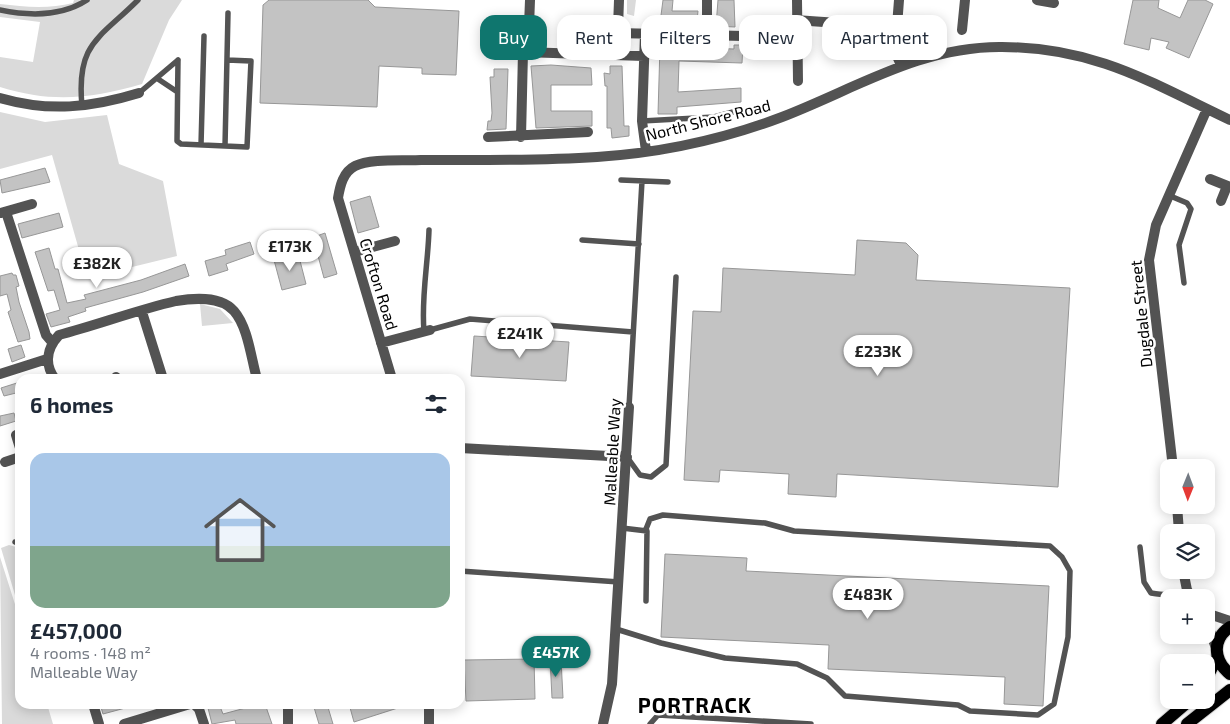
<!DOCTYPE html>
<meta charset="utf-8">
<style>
:root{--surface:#fff;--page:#f2f2f3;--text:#1f2937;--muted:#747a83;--line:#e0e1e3;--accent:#0f766e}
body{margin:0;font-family:"Exo 2",sans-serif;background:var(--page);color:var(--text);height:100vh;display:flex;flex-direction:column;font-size:19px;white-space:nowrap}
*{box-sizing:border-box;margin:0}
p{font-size:16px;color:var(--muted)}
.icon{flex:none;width:28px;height:28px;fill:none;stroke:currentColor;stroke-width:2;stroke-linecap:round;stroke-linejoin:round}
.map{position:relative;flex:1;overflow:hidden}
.panel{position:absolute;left:15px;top:374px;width:450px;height:335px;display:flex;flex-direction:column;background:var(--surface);border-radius:15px;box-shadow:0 2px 12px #0003}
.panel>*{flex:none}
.guide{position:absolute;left:480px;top:15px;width:475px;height:45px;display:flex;gap:10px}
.needle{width:32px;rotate:181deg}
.buttons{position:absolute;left:1160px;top:459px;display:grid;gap:10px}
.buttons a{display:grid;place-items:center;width:55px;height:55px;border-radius:10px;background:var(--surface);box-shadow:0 2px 12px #0003;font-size:25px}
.price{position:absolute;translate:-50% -42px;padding:0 11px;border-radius:18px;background:#fff;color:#222;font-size:16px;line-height:32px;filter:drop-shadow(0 1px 2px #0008)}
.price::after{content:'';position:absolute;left:50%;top:30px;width:15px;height:11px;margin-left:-8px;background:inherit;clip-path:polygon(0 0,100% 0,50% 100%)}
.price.on{background:var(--accent);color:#fff}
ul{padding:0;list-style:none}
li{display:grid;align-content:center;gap:10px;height:265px;padding:0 15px}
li+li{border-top:1px solid var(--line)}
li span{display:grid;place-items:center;height:155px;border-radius:15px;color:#555}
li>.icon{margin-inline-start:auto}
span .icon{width:90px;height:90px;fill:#fffc;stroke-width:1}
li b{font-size:21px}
h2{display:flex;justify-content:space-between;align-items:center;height:60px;padding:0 15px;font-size:21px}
.pill{padding:0 18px;border-radius:15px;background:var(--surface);box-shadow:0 2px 12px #0003;font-size:18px;line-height:45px}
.pill.on{background:var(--accent);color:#fff}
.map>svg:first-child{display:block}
.green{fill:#dadada}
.building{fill:#c3c3c3;stroke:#979797}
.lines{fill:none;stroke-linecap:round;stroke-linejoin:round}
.primary-casing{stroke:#dbdbdb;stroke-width:14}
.lane{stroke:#535353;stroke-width:5.5}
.street{stroke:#535353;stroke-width:10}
.primary{stroke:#000;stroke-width:12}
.labels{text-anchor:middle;stroke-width:5;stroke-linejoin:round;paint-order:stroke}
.street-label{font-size:16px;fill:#000;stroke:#fff}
.district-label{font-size:21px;font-weight:bold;letter-spacing:1px;fill:#000;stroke:#fff}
</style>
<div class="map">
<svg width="1230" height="724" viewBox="0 0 1230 724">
<rect width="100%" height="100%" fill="#fff"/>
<path class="green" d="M74,0H182L169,20L142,84C91,99 51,103 0,87V57L33,62L40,22L0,17V4C25,7 49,9 73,3Z
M627,0H636L634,16L627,14Z
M0,112L45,122L107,115L119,164L163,181L177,256L87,278L52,155L0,169Z
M200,304L220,309L233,323L202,326Z
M9,545L20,548V612L1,548Z
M0,557L20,620V704H47L53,724H2Z"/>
<path class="building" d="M269,0H368L375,7L459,11L456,75L422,74V68L379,66L377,107L260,103L263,5Z
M663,0H673L672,11H698L697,21L660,23Z
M718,0H734L735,27L716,26Z
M1133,0H1159L1158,8L1180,18L1188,0H1205L1213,4L1189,58L1166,48L1169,42L1151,38L1149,50L1124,44Z
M689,44L707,45V48L734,49V45H743L742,63L679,61L678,92L741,88V102L677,107V114H658L660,46L689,47Z
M551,65L591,68L592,85H551V111H592V126L536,128L531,66Z
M610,66H622L624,126H629V136L612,138L611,128H607V86H605L604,73L610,74Z
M494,69H508L506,129L487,130L488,121H491L492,113L490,77H494Z
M45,168L50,182L2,193L0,180Z
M370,196L379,227L358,233L350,202Z
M59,213L63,227L22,238L18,224Z
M325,233L337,274L324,278L317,252L306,255L303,241Z
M857,240L906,243L918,255L916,280L1070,288L1058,487L837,474L836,497L788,494L789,474L720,470L719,482L684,480L693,311L721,312L723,268L855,275Z
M250,242L254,254L226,264L228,270L209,276L205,261L226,255L225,250Z
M49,248L55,269H58L67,303L86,299L84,295L141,280L185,264L189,276L143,292L85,308L86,311L68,317L70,322L51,327L46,314L60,310L54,290L48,291L35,252Z
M298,253L306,284L282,290L274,260Z
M12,273L13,275H16L19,286L16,287L19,302L29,332L30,339L18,342L8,312L11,310L7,294L0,296V276Z
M474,336L569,342L566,381L471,376Z
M21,345L25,357L12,362L8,349Z
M20,382V392L4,396L1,388Z
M14,413L16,421L0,426V416Z
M665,554L747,558L746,571L1049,586L1043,706L1004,704L1005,677L828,669L829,645L661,637Z
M550,658L561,659L563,698H552Z
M534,659L535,699L466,701L464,660Z
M100,704H128L129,707L103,714Z
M207,704H219L223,714L253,706L252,704H265L272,724H236L235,720L212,724Z
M313,704H327L333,724H319Z
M349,704H404V706L354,722Z"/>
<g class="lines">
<defs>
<path id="primary" d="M1230,627C1211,640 1214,661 1230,674
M1206,679L1217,658
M1162,724L1190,700
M1187,724L1230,690"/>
</defs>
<use href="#primary" class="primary-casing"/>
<path class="lane" d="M0,10C29,16 61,17 87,0
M178,60L177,141L181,144L247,147L251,61L227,60
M158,79L176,91
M139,93L178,60
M82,106C76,43 99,39 138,0
M642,121L714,117L733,112
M201,145L204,36
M225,146L228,13
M621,180L668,182
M1168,195L1187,203L1191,209L1179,245L1184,283
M582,240L639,244
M430,330L470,319L633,332
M424,331C421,298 428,264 429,230
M629,407L642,181
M627,457L640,475L651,477L666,465L676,277
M622,528L647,531L646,601
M15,542L20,543
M1140,547L1144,582L1151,593C1164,595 1175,596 1187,590
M460,571L619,582
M616,629L661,643L725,658L797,664L827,678L845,696L958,705L970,711L1038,715L1054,704L1068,637L1070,571L1062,557L1050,546L794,531L765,523L663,515L650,519L646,529
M650,724L658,715L811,724"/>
<path class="street" d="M797,0L798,81
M899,0L895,52L901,65
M1037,0L1054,3
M795,20L896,27
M962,30L965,0
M617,33L743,36
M645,34L642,121L646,151
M707,35V0
M492,51L644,56
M528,52L530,0
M617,55L619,0
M0,98C49,112 90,108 139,93
M488,137L588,132
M521,137L523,52
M1210,179L1230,187
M1221,201L1227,186
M6,212L46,335L52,342
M1,213L32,204
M354,252L395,241
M142,312L163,379
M381,343L430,330
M0,374L47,359
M116,377L117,379
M55,379C44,364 47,348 59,335C97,325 137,310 176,301C193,298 221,296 234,311C248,327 251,358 257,379
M392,379L338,198C340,186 343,172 355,166C370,158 404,161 421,160C479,160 538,161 597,157C658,153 724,139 782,117C855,89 921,46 1002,47C1094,47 1150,82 1230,120
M16,435L20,448
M460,448L627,457
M5,462L20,457
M1173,468L1149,260L1156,225L1207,109
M1177,505L1179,532
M1183,570L1187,590L1192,598
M1206,613L1230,621
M1206,620L1216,648
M93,704L99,724
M194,704L199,709L204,724
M288,704V724
M429,704V724
M124,724L190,704
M603,724L612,684L629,407"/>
<use href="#primary" class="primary"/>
</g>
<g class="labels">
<g class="street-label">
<text transform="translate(708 120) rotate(-14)" y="6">North Shore Road</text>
<text transform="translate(379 284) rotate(73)" y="6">Crofton Road</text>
<text transform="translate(1141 314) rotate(-96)" y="6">Dugdale Street</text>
<text transform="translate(612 452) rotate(-87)" y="6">Malleable Way</text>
</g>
<g class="district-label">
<text x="695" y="713">PORTRACK</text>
</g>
</g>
</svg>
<div class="buttons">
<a><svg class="needle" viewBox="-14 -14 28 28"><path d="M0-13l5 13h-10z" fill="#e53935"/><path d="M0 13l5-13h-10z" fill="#747a83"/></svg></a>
<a><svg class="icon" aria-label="layers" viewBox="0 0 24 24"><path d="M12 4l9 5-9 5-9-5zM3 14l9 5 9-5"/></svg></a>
<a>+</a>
<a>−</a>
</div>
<b class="price" style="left:290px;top:272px">£173K</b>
<b class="price" style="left:97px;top:289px">£382K</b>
<b class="price" style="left:520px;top:359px">£241K</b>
<b class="price" style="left:878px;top:377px">£233K</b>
<b class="price" style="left:868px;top:620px">£483K</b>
<b class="price on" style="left:556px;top:678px">£457K</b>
<div class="guide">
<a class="pill on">Buy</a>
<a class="pill">Rent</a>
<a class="pill">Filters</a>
<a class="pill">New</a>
<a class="pill">Apartment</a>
</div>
<section class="panel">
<h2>6 homes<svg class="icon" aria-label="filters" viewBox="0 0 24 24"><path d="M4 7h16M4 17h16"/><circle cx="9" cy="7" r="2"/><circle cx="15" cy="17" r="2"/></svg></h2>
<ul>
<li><span style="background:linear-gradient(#a9c7e8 60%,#7fa58c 0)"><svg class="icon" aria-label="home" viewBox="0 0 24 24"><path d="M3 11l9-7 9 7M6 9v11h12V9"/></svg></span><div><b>£457,000</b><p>4 rooms · 148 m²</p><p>Malleable Way</p></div></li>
</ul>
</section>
</div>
